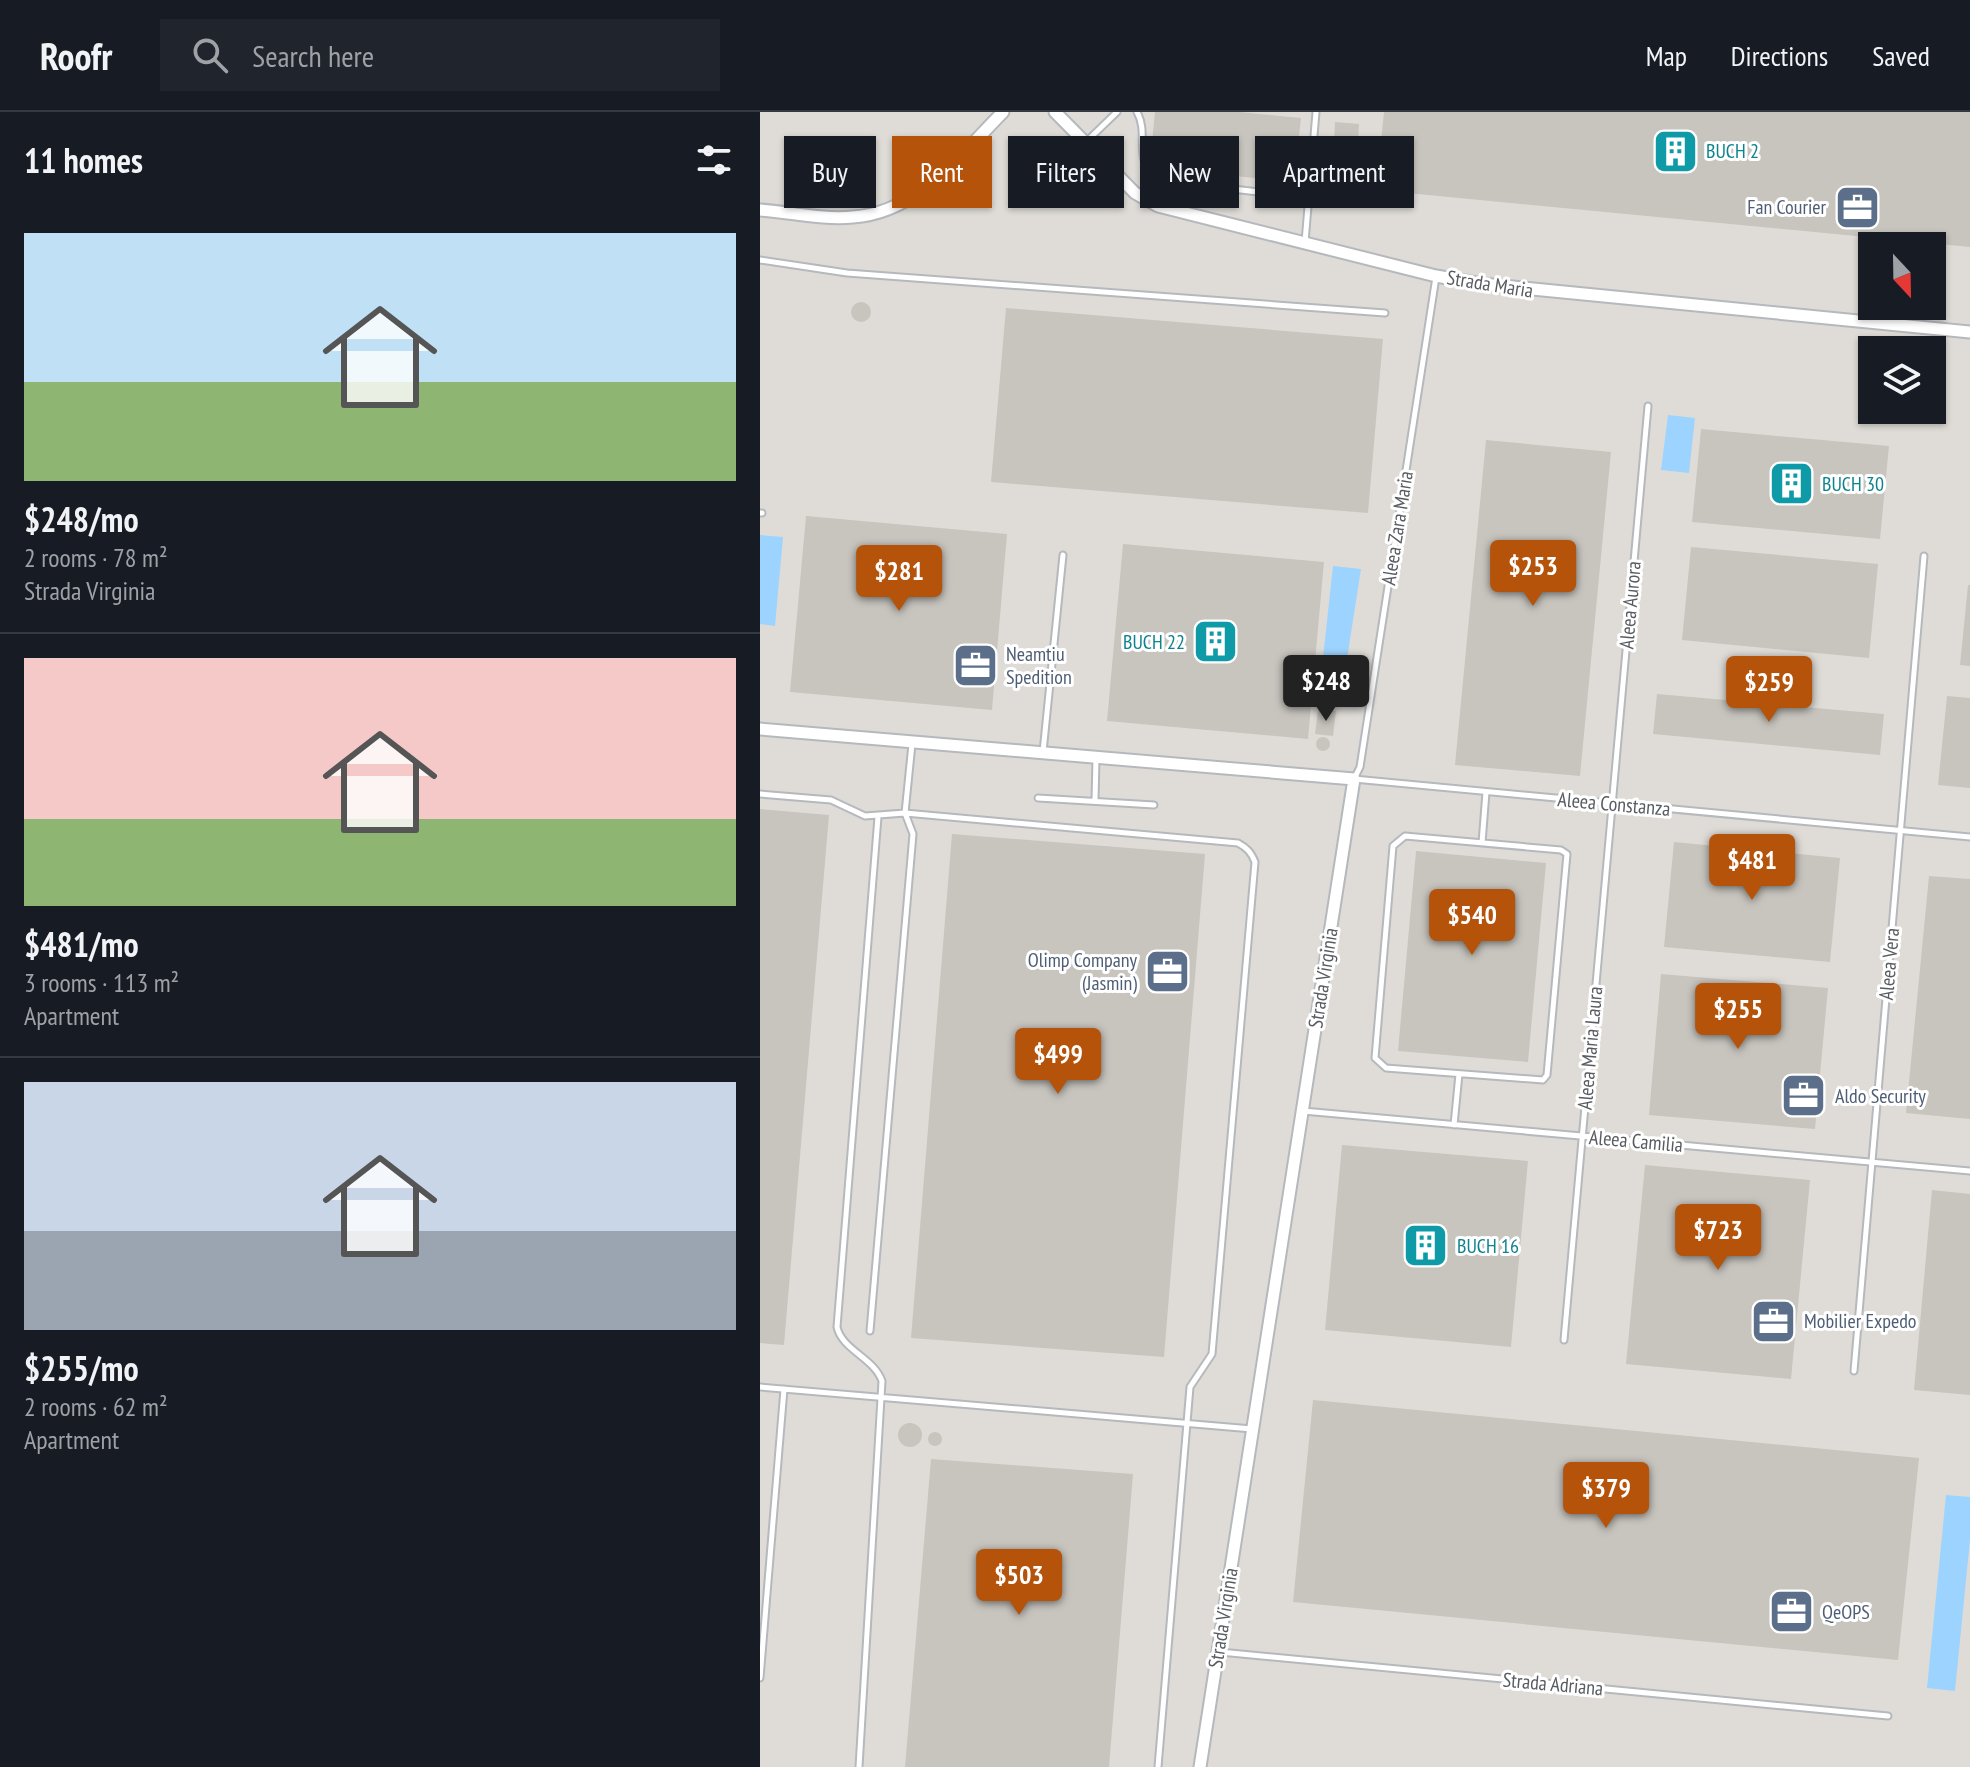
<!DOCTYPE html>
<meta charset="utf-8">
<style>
:root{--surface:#171b24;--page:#20242c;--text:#f1f3f6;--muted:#9ea1a6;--line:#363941;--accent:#b45309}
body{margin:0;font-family:"PT Sans Narrow",sans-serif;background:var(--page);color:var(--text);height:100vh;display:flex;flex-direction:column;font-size:30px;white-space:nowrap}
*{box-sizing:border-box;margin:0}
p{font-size:26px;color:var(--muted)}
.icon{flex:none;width:44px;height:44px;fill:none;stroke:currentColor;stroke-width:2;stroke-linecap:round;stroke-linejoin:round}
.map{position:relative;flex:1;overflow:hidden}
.sheet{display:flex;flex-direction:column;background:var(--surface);width:760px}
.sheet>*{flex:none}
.banner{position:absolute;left:24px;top:24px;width:760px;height:72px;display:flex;gap:16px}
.needle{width:52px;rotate:158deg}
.buttons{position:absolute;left:1098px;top:120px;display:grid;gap:16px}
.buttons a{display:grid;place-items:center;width:88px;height:88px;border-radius:0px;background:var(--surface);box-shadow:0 2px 6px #0004;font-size:40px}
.price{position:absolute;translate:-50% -68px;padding:0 18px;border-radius:8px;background:var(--accent);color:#fff;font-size:26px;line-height:52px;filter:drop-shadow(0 2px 4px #0008)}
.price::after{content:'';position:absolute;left:50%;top:48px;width:24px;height:18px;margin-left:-12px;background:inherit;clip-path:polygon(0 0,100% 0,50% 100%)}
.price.current{background:#222;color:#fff}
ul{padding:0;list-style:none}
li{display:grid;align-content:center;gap:16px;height:424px;padding:0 24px}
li+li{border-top:2px solid var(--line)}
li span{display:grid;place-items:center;height:248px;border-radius:0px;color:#555}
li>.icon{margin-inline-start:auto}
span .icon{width:144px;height:144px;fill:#fffc;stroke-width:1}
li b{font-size:34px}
h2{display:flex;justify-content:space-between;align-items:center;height:96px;padding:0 24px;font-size:34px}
.chip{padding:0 28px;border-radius:0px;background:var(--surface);box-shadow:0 2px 6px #0004;font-size:28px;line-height:72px}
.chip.current{background:var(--accent);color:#fff}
header{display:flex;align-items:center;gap:48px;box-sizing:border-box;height:112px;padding:0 40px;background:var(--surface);border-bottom:2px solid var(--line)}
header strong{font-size:38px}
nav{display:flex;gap:44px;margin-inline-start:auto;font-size:28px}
.search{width:560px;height:72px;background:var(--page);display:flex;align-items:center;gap:20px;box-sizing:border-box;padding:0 28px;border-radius:0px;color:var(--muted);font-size:30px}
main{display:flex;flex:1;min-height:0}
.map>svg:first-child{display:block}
.industrial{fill:#dfdcd7;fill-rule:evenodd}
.water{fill:#9cd4ff}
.building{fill:#c8c5bf}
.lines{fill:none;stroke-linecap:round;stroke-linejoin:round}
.service-casing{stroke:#b5b8bd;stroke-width:9}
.minor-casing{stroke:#b5b8bd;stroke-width:15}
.service{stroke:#fff;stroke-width:5}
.minor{stroke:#fff;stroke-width:11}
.labels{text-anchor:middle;stroke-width:6;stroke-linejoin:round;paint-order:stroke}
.culture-label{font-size:20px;fill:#0d838f;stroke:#fff;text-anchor:start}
.service-label{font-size:20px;fill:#4e5e75;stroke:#fff;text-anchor:start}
.street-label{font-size:20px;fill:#585c61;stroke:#fff}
</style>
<header>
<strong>Roofr</strong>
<div class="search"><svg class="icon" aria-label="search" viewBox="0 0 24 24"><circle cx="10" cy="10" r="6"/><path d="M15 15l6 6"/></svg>Search here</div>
<nav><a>Map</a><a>Directions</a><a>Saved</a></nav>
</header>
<main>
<section class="sheet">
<h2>11 homes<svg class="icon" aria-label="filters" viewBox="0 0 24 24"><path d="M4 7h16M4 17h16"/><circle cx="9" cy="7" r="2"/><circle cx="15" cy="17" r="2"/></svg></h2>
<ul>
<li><span style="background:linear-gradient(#bfe0f5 60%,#8fb573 0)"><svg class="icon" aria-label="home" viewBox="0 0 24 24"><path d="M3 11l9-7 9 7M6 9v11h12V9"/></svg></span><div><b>$248/mo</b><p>2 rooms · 78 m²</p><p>Strada Virginia</p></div></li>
<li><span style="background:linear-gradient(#f6c9c9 65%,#8fb573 0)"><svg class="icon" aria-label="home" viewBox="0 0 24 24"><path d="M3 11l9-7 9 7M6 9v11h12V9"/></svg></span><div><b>$481/mo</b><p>3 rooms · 113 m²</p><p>Apartment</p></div></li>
<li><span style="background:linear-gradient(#c9d6e8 60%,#9aa5b1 0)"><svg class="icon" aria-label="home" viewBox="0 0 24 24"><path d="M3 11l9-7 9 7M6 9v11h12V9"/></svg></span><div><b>$255/mo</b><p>2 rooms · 62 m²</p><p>Apartment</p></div></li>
</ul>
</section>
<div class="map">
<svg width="1210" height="1655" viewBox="0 0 1210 1655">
<rect width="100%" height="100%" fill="#ece9df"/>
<path class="industrial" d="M0,0H1210V1655H0ZM1112,134H1172V194H1112ZM1112,238H1172V298H1112Z"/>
<path class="water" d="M908,303L935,306L929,361L901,358Z
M0,423L23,425L15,514L0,512Z
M573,454L601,457L584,566L561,564Z
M1186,1383L1210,1385V1428L1195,1579L1167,1576Z"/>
<path class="building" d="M395,0H480L541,6L534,70L455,62L457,47L391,40Z
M624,0H1210V135L616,78Z
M575,10L599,12L598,32L574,30Z
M577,34L595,35L593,62L575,61Z
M569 75a11 11 0 1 1 22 0a11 11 0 1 1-22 0Z
M91 200a10 10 0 1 1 20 0a10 10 0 1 1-20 0Z
M246,196L623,227L608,401L231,370Z
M941,317L1129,334L1120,427L932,410Z
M726,328L851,340L820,664L695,653Z
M46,404L247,422L232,598L30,580Z
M363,432L564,450L548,627L347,609Z
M931,435L1118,452L1109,546L922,528Z
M1208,473H1210V554L1200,553Z
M557 584a10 10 0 1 1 20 0a10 10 0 1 1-20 0Z
M897,582L1124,602L1120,643L893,622Z
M1187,584L1210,586V676L1178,673Z
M558,598L576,599L573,624L555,622Z
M556 632a7 7 0 1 1 14 0a7 7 0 1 1-14 0Z
M0,697L69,703L24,1233L0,1231Z
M192,722L445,742L404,1245L151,1226Z
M914,730L1080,746L1070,850L904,835Z
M656,739L786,751L768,950L638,939Z
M1169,764L1210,767V1007L1146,1001Z
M901,862L1068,876L1055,1017L889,1003Z
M582,1033L768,1049L751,1235L565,1218Z
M885,1053L1050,1068L1031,1267L866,1252Z
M1172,1078L1210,1082V1283L1154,1278Z
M553,1288L1159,1346L1138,1548L533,1490Z
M138 1323a12 12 0 1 1 24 0a12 12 0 1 1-24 0Z
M168 1327a7 7 0 1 1 14 0a7 7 0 1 1-14 0Z
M171,1347L373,1362L349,1655H145Z"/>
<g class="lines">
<defs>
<path id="service" d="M377,0C391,25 368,52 405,69L549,86
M326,30L357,0
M545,130L556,0
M0,148L87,161L625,201
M676,165L600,655L594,667L1210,725
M0,401H2
M283,640L303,443
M0,682L71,688L105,704L145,701L478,731C487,736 491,740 495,750L452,1242L430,1275L398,1655
M278,686L394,693
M335,689L336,646
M645,724L801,738L807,742L787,963L783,968L626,956L615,946L633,734Z
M722,731L726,680
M543,999L1210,1059
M694,1013L699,962
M110,1219L153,722L145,701L152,632
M804,1228L888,294
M1094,1259L1164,444
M0,1275L492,1317
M460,1540L1128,1604
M0,1566L24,1277
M99,1655L122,1269C114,1246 82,1238 77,1215L118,705"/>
<path id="minor" d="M295,0L375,81L398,94L676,164L722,172L1210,220
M0,98C30,100 63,108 93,105C158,101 201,42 243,0
M0,617L594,667L440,1655"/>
</defs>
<use href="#service" class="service-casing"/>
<use href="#minor" class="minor-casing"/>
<use href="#service" class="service"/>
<use href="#minor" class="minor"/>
</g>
<defs>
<symbol id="building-square" viewBox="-11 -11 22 22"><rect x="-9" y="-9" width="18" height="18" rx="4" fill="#0f9aa8" stroke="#fff"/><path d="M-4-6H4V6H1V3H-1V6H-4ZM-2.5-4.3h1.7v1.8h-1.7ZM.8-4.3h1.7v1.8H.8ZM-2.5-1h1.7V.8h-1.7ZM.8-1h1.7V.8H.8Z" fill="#fff"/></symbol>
<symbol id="office-square" viewBox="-11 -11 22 22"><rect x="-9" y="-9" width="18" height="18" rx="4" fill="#5c6f8a" stroke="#fff"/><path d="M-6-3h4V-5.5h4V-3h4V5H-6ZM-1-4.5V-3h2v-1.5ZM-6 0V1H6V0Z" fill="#fff"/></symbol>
</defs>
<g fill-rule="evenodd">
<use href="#building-square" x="890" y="14" width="51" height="51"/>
<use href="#office-square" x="1072" y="70" width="51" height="51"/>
<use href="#building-square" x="1006" y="346" width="51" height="51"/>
<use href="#building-square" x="430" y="504" width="51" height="51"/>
<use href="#office-square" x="190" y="528" width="51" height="51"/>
<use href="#office-square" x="382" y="834" width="51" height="51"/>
<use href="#office-square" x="1018" y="958" width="51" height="51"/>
<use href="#building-square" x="640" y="1108" width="51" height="51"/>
<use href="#office-square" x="988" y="1184" width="51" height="51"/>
<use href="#office-square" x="1006" y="1474" width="51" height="51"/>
</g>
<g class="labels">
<g class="culture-label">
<text x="946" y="46">BUCH 2</text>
<text x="1062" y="379">BUCH 30</text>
<text x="425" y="537" text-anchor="end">BUCH 22</text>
<text x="697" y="1141">BUCH 16</text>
</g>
<g class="service-label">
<text x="1066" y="102" text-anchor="end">Fan Courier</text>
<text x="246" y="549">Neamtiu<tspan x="246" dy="23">Spedition</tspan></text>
<text x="377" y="855" text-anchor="end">Olimp Company<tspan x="377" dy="23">(Jasmin)</tspan></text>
<text x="1075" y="991">Aldo Security</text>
<text x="1044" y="1216">Mobilier Expedo</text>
<text x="1062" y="1507">QeOPS</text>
</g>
<g class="street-label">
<text transform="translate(730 172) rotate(9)" y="7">Strada Maria</text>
<text transform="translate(637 416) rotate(-81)" y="7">Aleea Zara Maria</text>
<text transform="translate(870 493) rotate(-85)" y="7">Aleea Aurora</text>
<text transform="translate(854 692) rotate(5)" y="7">Aleea Constanza</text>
<text transform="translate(1129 852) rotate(-85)" y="7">Aleea Vera</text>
<text transform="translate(563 866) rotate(-81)" y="7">Strada Virginia</text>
<text transform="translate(830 936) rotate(-85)" y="7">Aleea Maria Laura</text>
<text transform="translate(876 1029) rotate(5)" y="7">Aleea Camilia</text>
<text transform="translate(463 1506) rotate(-81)" y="7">Strada Virginia</text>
<text transform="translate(793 1572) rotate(5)" y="7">Strada Adriana</text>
</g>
</g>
</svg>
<div class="buttons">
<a><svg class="needle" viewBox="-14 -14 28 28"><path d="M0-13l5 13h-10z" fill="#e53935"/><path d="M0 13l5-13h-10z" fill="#9ea1a6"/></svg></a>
<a><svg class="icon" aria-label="layers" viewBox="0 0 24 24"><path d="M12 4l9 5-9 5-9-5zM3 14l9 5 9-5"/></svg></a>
</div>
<b class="price" style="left:773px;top:496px">$253</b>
<b class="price" style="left:139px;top:501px">$281</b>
<b class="price current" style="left:566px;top:611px">$248</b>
<b class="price" style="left:1009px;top:612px">$259</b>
<b class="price" style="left:992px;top:790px">$481</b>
<b class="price" style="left:712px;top:845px">$540</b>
<b class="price" style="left:978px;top:939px">$255</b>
<b class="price" style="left:298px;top:984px">$499</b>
<b class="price" style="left:958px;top:1160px">$723</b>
<b class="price" style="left:846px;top:1418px">$379</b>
<b class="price" style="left:259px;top:1505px">$503</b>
<div class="banner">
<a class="chip">Buy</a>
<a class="chip current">Rent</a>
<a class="chip">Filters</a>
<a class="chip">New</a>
<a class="chip">Apartment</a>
</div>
</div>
</main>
